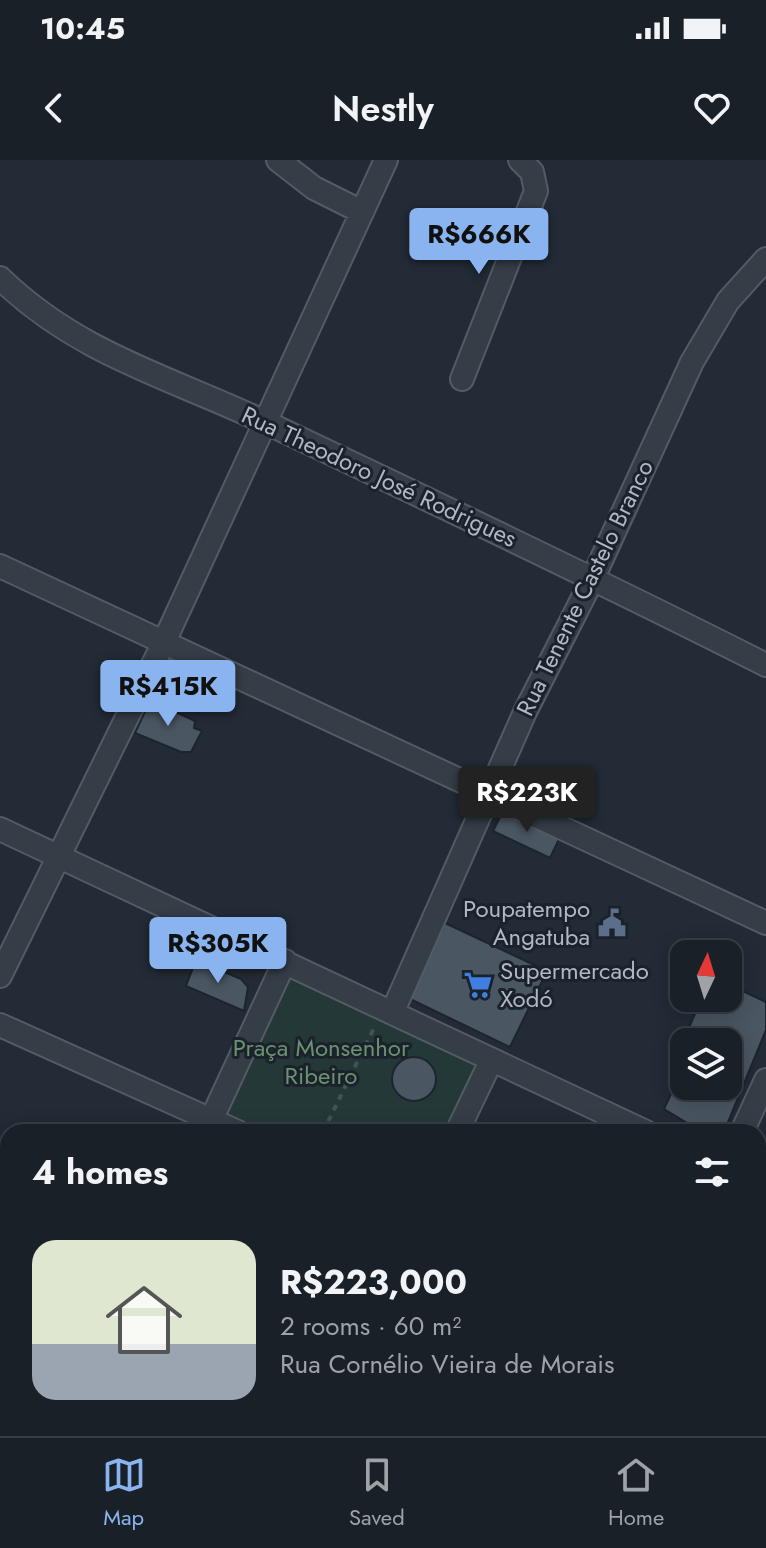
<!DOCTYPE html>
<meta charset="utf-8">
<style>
:root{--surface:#1a2028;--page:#272d34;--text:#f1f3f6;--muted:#9fa3a8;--line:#383e45;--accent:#8ab4ef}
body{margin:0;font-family:Jost,sans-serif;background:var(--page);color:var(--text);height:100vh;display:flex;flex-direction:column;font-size:30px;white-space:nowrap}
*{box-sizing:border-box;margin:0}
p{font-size:26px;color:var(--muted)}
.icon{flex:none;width:44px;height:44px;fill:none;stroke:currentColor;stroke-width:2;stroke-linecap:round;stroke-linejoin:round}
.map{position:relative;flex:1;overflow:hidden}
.drawer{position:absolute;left:0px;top:964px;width:766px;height:312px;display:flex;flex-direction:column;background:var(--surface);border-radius:24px 24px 0 0;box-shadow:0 4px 20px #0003,0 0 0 2px var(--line)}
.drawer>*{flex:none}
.needle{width:52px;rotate:4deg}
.buttons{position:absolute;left:670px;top:780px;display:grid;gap:16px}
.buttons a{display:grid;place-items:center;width:72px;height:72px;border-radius:16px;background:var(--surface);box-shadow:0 4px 20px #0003,0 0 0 2px var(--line);font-size:40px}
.price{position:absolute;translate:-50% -68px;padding:0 18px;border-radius:8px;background:var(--accent);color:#111;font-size:26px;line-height:52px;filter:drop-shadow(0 2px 4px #0008)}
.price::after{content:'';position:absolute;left:50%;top:48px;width:24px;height:18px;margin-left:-12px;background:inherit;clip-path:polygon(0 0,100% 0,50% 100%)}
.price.active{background:#222;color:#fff}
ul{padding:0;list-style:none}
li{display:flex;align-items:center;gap:24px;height:200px;padding:0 32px}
li span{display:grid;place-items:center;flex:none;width:224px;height:160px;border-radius:24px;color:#555}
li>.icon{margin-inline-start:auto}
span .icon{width:96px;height:96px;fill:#fffc;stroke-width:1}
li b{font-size:34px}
h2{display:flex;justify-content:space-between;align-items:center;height:96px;padding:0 32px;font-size:34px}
.status{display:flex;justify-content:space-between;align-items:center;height:56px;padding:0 40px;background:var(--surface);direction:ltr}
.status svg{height:22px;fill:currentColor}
header{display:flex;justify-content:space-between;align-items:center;height:104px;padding:0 32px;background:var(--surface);font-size:36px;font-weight:600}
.menu{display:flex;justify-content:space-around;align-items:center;height:112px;border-top:2px solid var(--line);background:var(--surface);font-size:22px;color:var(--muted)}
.menu a{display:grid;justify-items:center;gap:4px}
.menu .active{color:var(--accent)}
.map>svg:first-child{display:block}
.green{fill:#253838}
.building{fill:#4a5662;stroke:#1d242d;stroke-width:2}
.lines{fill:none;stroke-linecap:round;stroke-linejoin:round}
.minor-casing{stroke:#535b65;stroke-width:26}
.path{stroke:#425355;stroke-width:4;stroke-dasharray:6 6;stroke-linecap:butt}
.minor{stroke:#353d47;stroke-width:22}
.labels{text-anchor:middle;stroke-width:6;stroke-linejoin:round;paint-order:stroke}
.street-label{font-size:24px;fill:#b0b8c3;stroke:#1b222b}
.poi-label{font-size:24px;fill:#b0b8c3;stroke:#1b222b;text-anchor:end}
.park-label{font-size:24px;fill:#699271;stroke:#1b222b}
</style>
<div class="status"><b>10:45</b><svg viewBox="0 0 49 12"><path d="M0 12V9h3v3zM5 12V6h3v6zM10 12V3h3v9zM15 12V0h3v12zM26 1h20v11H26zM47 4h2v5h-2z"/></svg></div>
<header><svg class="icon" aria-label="back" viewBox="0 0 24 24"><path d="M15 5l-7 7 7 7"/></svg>Nestly<svg class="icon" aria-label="heart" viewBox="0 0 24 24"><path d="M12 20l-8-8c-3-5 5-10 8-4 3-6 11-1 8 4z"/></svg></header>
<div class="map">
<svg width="766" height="1276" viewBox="0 0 766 1276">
<rect width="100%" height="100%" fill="#222b36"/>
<path class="green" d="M287,808L480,899L448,972H213Z"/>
<path class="building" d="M150,540L195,561L194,568L202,571L191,592H181L135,573Z
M503,651L560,677L550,698L493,671Z
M445,763L547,811L510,887L408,838Z
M196,800L241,819L248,827L244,851L186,826Z
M728,824L766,842V870L724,972H702L664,949L684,906V926H728V882H695L697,878L687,872L702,838H728Z
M392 919a22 22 0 1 1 44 0a22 22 0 1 1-44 0Z
M758,1054L766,1058V1090L758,1106Z"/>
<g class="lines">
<defs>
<path id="minor" d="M278,0L314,28L362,52
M0,118C79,195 173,218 269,264C436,343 602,422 766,505
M462,219L536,31L532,12L520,0
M0,406L766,763
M0,669L646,972
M0,816L164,482L386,0
M393,851L525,552L593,418L692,202L728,141L766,99
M0,865L238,972
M206,971L285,801
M457,972L491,901
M742,972L766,920
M758,1024L766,1028
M0,1061L8,1065
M758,1219L766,1223
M454,1268L471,1276
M68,1276L72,1268
M312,1276L316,1268
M601,1276L604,1268"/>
</defs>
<use href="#minor" class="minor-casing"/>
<path class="path" d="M323,972L375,866"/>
<use href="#minor" class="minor"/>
</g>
<defs>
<symbol id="civic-bare" viewBox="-9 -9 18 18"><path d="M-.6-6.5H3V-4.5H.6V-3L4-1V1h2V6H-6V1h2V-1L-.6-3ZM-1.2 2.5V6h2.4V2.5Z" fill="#5c6f8a" stroke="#1b222b" stroke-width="2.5" paint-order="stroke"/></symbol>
<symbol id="supermarket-bare" viewBox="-9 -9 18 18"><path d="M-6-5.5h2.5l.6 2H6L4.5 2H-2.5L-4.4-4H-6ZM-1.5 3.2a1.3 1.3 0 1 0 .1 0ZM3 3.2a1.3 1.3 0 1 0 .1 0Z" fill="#3f7fe0" stroke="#1b222b" stroke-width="2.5" paint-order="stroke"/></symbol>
</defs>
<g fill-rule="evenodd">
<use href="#civic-bare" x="592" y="743" width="40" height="40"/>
<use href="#supermarket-bare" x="458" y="805" width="40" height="40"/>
</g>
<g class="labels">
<g class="street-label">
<text transform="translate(379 317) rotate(25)" y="8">Rua Theodoro José Rodrigues</text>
<text transform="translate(585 428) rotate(-64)" y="8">Rua Tenente Castelo Branco</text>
</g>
<g class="poi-label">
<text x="590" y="757">Poupatempo<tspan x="590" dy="28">Angatuba</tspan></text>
<text x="500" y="819" text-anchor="start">Supermercado<tspan x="500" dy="28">Xodó</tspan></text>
</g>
<g class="park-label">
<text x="321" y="896">Praça Monsenhor<tspan x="321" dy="28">Ribeiro</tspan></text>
</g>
</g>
</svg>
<div class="buttons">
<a><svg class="needle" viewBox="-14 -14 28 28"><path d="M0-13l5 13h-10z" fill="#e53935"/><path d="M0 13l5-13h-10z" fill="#9fa3a8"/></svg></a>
<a><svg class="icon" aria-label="layers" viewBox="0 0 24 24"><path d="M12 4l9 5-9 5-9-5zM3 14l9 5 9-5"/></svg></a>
</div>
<b class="price" style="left:479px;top:116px">R$666K</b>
<b class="price" style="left:168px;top:568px">R$415K</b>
<b class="price active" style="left:527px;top:674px">R$223K</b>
<b class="price" style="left:218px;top:825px">R$305K</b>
<section class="drawer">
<h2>4 homes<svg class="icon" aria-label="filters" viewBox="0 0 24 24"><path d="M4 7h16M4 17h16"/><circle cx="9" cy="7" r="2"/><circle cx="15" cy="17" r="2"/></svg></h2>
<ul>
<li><span style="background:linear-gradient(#dfe7d0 65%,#9aa5b1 0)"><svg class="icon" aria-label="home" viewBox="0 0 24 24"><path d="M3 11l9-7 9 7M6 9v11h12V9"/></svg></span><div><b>R$223,000</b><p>2 rooms · 60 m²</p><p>Rua Cornélio Vieira de Morais</p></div></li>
</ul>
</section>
</div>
<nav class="menu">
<a class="active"><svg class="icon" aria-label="map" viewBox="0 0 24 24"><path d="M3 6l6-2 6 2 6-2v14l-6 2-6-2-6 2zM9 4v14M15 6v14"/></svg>Map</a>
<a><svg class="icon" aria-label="saved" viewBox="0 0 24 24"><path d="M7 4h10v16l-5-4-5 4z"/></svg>Saved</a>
<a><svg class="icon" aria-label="home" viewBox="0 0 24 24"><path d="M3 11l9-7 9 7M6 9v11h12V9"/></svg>Home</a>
</nav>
